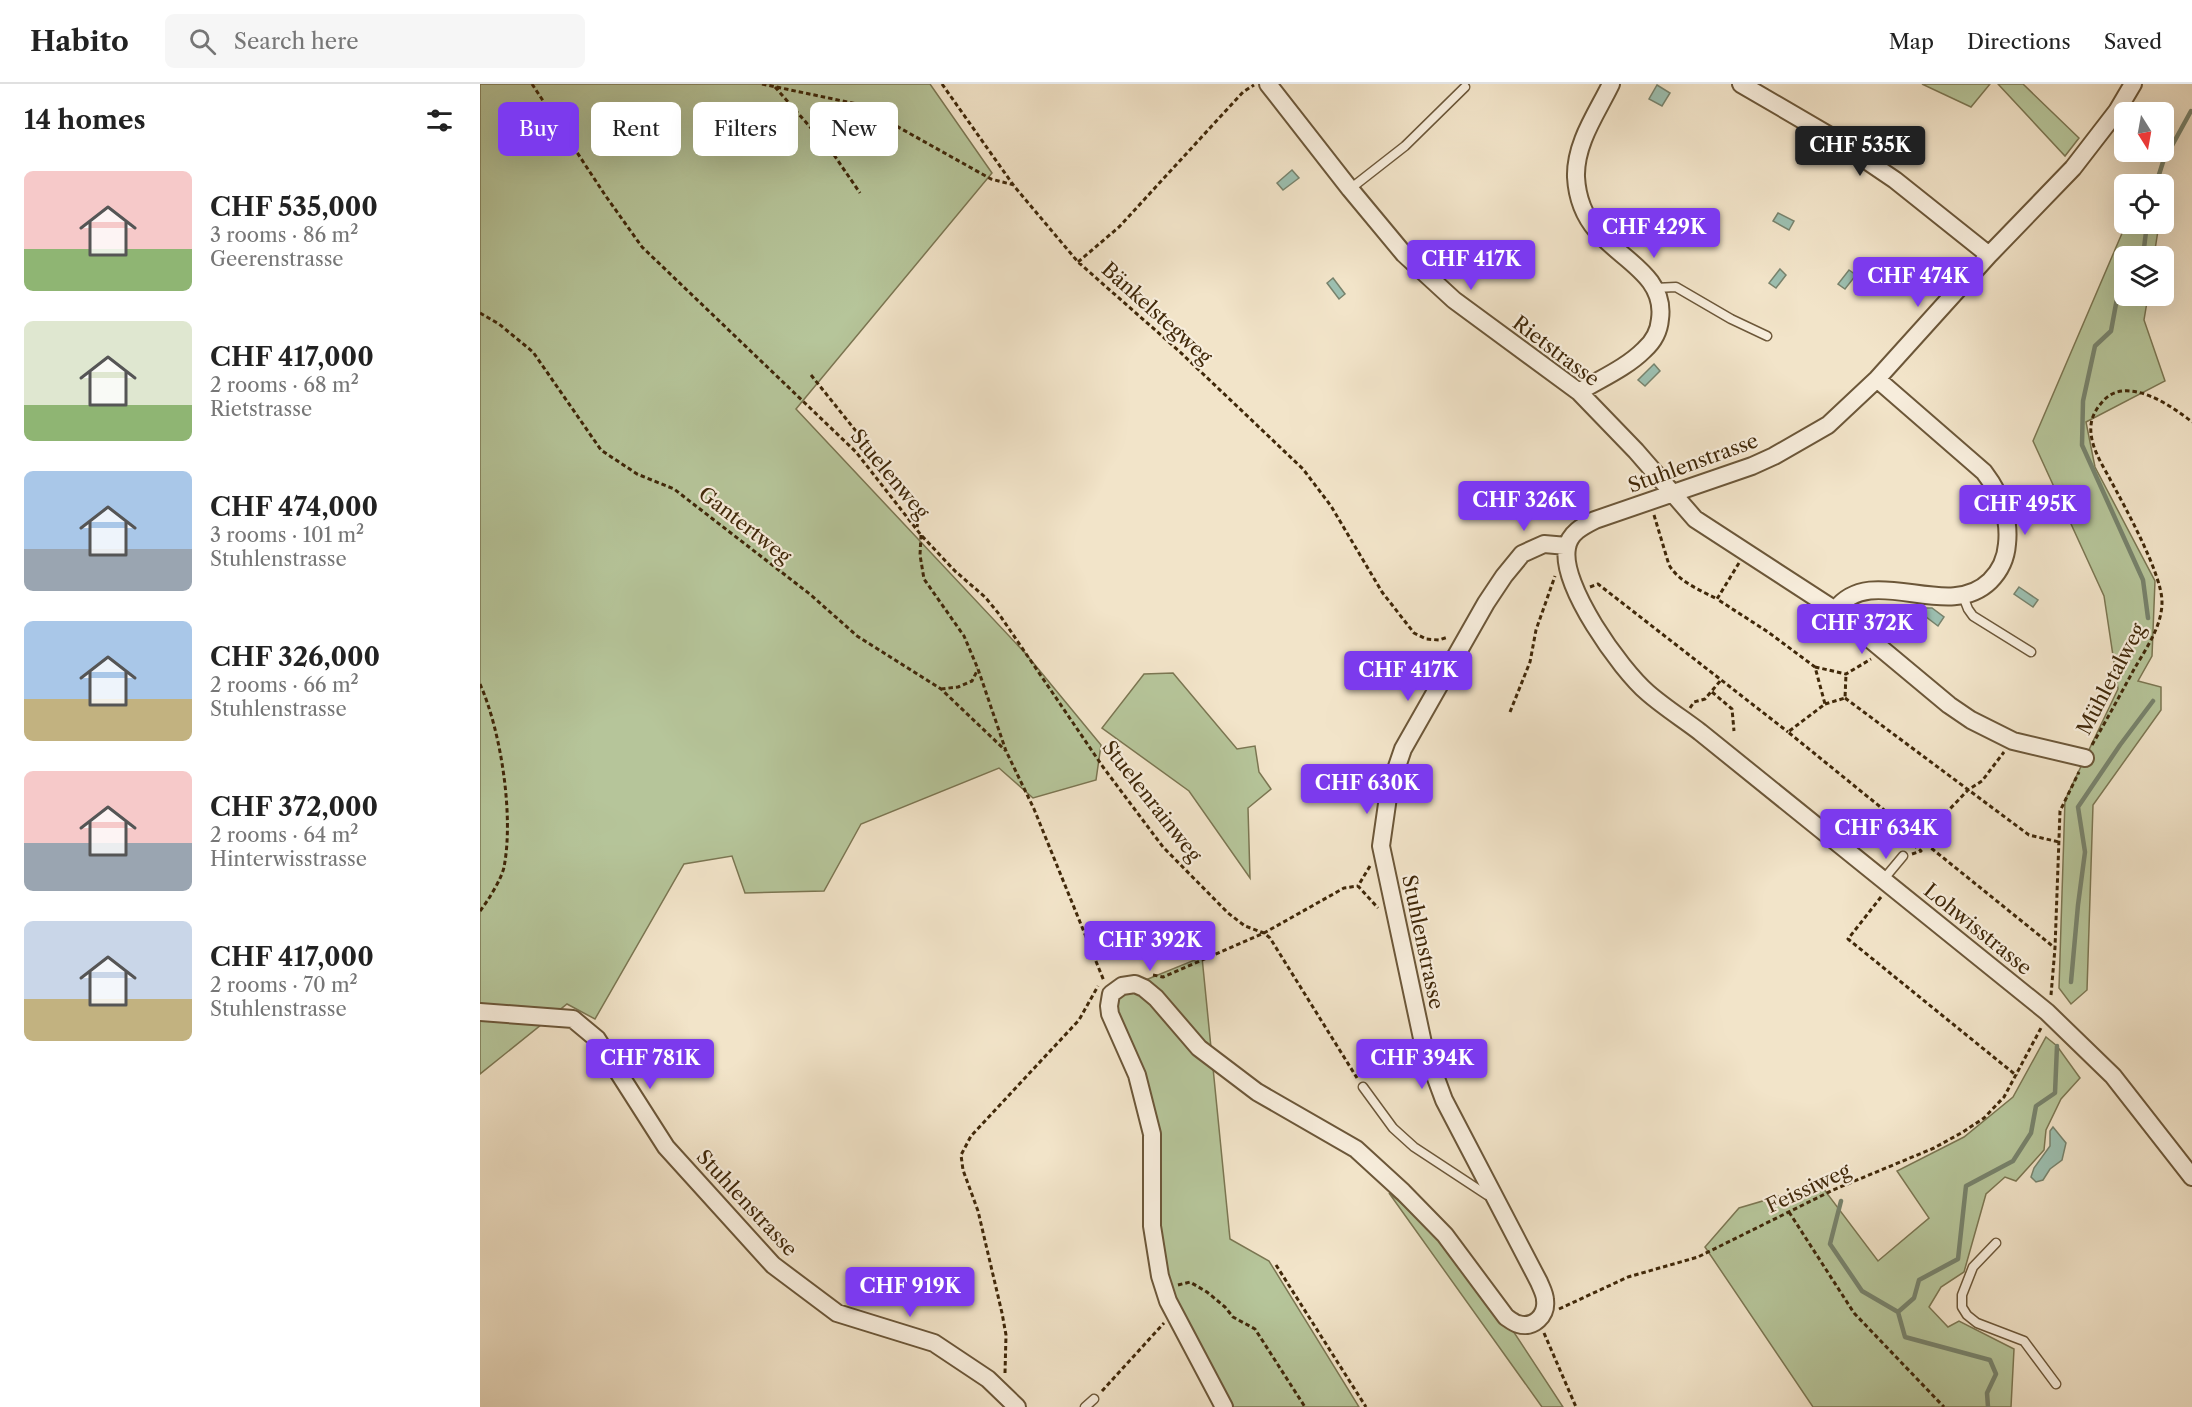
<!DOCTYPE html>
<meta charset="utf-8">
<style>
:root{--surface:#fff;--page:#f6f6f6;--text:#222;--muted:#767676;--line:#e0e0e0;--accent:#7c3aed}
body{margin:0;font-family:"Libre Caslon Text",serif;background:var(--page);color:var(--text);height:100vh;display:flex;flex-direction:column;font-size:22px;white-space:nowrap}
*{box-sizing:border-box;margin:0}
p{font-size:20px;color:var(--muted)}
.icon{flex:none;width:33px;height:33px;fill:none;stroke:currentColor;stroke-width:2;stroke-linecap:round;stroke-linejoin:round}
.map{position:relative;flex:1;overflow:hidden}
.drawer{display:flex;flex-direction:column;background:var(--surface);width:480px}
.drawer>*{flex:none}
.guide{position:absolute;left:18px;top:18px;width:570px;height:54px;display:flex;gap:12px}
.needle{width:39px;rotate:169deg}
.tools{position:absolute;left:1634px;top:18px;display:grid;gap:12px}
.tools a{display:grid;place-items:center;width:60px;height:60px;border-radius:9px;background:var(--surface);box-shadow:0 6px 24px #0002;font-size:30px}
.price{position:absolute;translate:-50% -51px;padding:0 14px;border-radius:6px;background:var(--accent);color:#fff;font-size:20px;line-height:39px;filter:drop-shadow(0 2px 3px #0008)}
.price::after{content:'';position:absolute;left:50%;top:36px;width:18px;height:14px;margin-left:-9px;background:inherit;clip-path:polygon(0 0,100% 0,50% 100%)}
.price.on{background:#222;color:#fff}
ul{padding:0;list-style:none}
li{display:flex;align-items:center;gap:18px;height:150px;padding:0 24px}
li span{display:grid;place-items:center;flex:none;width:168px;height:120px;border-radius:9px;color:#555}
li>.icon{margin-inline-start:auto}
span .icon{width:72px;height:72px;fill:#fffc;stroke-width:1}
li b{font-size:26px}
h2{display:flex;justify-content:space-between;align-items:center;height:72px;padding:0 24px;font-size:26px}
.chip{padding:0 21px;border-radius:9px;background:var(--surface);box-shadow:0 6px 24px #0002;font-size:21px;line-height:54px}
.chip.on{background:var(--accent);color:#fff}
header{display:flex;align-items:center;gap:36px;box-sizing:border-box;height:84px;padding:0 30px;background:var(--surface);border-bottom:2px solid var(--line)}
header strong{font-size:28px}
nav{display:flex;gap:33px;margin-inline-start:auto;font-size:21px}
.search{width:420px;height:54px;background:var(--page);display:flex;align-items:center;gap:15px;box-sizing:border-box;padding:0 21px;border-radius:9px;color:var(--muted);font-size:22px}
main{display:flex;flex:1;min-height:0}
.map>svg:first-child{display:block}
.green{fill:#b6c59a;stroke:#7b7652;stroke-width:1.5}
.water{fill:#9cbfb0;stroke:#77836d;stroke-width:1.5}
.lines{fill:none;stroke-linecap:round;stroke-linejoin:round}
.stream{stroke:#77836d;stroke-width:4.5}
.service-casing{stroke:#6c5739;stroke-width:11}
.minor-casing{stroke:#6c5739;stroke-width:20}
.path{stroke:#402809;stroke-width:3;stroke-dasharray:4.5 3;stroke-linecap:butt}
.service{stroke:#f7eddc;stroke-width:8}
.minor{stroke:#f7eddc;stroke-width:16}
.labels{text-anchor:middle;stroke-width:4.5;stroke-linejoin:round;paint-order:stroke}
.street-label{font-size:20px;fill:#402809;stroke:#f7eddc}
</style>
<header>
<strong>Habito</strong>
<div class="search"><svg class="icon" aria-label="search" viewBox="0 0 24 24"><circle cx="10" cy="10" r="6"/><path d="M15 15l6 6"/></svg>Search here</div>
<nav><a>Map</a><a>Directions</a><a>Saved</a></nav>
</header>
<main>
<section class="drawer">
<h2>14 homes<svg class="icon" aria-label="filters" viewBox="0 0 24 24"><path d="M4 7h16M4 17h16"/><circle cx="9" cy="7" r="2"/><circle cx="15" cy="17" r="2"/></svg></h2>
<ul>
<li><span style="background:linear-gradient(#f6c9c9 65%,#8fb573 0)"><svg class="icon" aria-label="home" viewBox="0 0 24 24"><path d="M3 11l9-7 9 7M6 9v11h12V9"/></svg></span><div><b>CHF 535,000</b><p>3 rooms · 86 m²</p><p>Geerenstrasse</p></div></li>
<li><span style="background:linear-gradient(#dfe7d0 70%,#8fb573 0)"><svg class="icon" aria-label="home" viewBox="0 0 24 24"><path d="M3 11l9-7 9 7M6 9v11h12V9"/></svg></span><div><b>CHF 417,000</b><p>2 rooms · 68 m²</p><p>Rietstrasse</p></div></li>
<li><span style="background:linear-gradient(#a9c7e8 65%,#9aa5b1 0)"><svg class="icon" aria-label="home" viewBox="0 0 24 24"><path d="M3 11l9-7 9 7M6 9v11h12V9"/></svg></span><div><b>CHF 474,000</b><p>3 rooms · 101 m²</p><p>Stuhlenstrasse</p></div></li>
<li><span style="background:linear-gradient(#a9c7e8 65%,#c2b280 0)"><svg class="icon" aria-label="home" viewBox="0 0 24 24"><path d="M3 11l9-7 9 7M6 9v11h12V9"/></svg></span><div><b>CHF 326,000</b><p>2 rooms · 66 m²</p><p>Stuhlenstrasse</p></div></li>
<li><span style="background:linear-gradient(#f6c9c9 60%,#9aa5b1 0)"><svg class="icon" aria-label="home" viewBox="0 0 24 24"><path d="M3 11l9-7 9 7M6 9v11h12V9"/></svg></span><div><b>CHF 372,000</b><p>2 rooms · 64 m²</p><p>Hinterwisstrasse</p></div></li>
<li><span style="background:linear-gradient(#c9d6e8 65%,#c2b280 0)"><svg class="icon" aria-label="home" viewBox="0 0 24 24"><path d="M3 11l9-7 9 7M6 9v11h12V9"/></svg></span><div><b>CHF 417,000</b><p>2 rooms · 70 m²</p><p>Stuhlenstrasse</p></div></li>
</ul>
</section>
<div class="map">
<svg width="1712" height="1323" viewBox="0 0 1712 1323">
<rect width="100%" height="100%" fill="#f2e4c9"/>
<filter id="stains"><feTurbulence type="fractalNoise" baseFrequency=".00333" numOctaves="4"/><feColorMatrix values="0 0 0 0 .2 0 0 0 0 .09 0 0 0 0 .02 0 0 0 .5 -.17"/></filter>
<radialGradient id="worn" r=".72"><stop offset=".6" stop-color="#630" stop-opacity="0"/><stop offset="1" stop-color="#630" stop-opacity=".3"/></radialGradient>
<path class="green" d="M0,0H450L512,89L316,325L546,570L621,661L616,696L553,714L519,684L381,740L344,807L265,809L252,772L204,780L115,935L87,920L0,990Z
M1442,0H1510L1491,23Z
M1518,0H1543L1599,54L1585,72Z
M1646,140H1679L1674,172H1644V212H1668L1664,236L1685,297L1606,338L1615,383L1675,497L1672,572L1658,597L1681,603V626L1613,721L1607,906L1591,920L1579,904L1585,716L1638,605L1624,512L1553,357Z
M693,589L757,665L775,662L779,688L791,705L768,724L770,794L709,707L622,644L664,590Z
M722,873L750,1155L789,1177L879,1323H744L680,1192L672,1050L631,910Z
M1566,953L1577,962L1600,994L1581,1015L1566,1046L1564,1066L1536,1097L1525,1093L1506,1110L1484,1188L1461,1203L1449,1223L1468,1243L1479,1237L1534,1265L1531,1323H1333L1225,1163L1259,1124L1340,1100L1398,1177L1449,1134L1417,1087L1484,1053L1533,1013Z
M909,1109L988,1175L997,1192L1083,1323H1062Z"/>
<path class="water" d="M1177,1L1190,9L1182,22L1169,15Z
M812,86L819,94L803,106L797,99Z
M1298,129L1314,137L1309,146L1293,137Z
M1300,185L1306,191L1296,204L1289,199Z
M1369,186L1376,191L1365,205L1358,200Z
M853,194L865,210L859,215L847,199Z
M1174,280L1180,287L1165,302L1158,296Z
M1539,503L1558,516L1553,523L1534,510Z
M1445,524H1452L1464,533L1458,542L1441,529Z
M1573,1043L1586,1059L1582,1076L1570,1085L1563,1096L1556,1098L1551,1093L1554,1084L1570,1062V1047Z"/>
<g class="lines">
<path class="stream" d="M1676,100L1683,78L1711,27
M1663,172L1667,140
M1644,204L1638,209L1631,247L1615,262L1603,317L1602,361L1663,496L1668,534
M1591,898L1598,821L1605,768L1598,723L1640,661L1673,617
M1361,1117L1350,1160L1382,1207L1418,1228
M1508,1323L1507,1309L1516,1290L1510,1276L1425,1253L1418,1228L1434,1214L1439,1196L1478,1175L1486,1102L1533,1077L1551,1049L1556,1022L1575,1009L1577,962"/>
<defs>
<path id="service" d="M870,105L925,62L985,3
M1175,204L1196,203L1251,235L1287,252
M1483,512L1488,525L1493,532L1551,568
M1403,796L1423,772
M883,1003L913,1044L934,1063L1007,1111L1012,1109
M1516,1159L1493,1183L1482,1211V1223L1487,1231L1497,1239L1544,1257L1576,1300
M605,1323L614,1315"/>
<path id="minor" d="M788,0L870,105L924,170L974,216L1099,308L1156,367L1215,435L1355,526L1469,621L1491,636L1533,657L1605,674
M1261,0L1350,52L1415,96L1509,171
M1653,0L1637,27L1593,84L1509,171L1397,295L1348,341L1294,372L1272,382L1115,436C1103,442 1089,449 1087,464C1080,501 1140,585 1168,609C1184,623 1203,635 1220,648L1567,928L1633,992L1712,1093
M1099,308C1120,295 1146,284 1164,266C1173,258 1179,248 1180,235C1186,192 1140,175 1117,147C1104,132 1097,112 1096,93C1095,59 1117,29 1131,0
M1355,526C1392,477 1467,539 1510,497C1520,487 1526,474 1527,460C1530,433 1520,409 1504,388L1397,295
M0,928L93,935L117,955L186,1063L293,1181L357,1229L454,1259L508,1295L537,1323
M744,1323L688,1217L680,1192L672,1142V1050L657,991L630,930L629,922L631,910L642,902L655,900L664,904L676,914L719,964L777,1008L876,1065L923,1108L965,1151L1026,1233C1029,1235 1034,1239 1038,1240C1054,1245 1067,1231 1065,1216C1065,1210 1061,1203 1059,1198L964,1016L943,959L901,762L909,706L923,665L1006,519L1024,492L1042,470L1064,460L1087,462"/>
</defs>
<use href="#service" class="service-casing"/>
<use href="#minor" class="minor-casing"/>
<path class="path" d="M52,0L125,111L162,163L376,368L441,451L475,487L505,513L519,530L623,683L683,763L748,829L765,842L784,849L790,854L877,994
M282,0L377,20L511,95L534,101
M462,0L534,102L598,178L699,267L823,385L851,422L902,508L934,549L946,555L959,556L968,553
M295,3L352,68L380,109
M598,178L639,143L763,8L774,1
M0,229L19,240L53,268L121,366L157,390L194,405L331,511L377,552L461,605L526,667
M331,291L440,427L437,443
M1174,431L1189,481C1199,498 1220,506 1237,515
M441,451L440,471L444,495L484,552L498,585L526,667L554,725L624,897
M1259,479L1237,515L1288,548L1335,583L1345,620L1308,648L1430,747L1466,729L1488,706L1502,697L1524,668
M1110,503L1118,500L1308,648
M1335,583L1366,590L1391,575
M0,600C21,647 34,732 24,783C22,794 8,817 0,827
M461,605L478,603L492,597L498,585
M1232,608L1252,625L1254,647
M1365,614L1549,751L1579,758
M1345,620L1365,614L1366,590
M1210,624L1214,618L1225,615L1241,596
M1030,628L1050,578L1056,546L1075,492
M1612,661C1626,637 1639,613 1652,589C1664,567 1682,544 1682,518C1682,490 1645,423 1631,397C1622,380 1609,361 1611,341C1612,331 1617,324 1623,317C1646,291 1691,321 1712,338
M1432,770L1441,767L1424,753L1430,747L1575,864
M890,782L878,802L898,824
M1401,813L1368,855L1537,992
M673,891L683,893L784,849L864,804L878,802
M1571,911L1575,864L1580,727L1599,688
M1309,1128L1374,1229L1464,1323
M796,1181L886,1323
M698,1201L710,1198L727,1208L745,1223L753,1233L775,1245L825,1323
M1079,1225L1148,1193L1218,1173L1353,1106L1454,1064L1483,1048L1504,1034L1524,1013L1561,944
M1064,1249L1096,1323
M525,1289L526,1251L522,1229L498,1127L483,1086L481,1071L491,1052L599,936L618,902
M622,1307L684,1239"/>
<use href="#service" class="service"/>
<use href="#minor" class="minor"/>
</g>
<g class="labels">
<g class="street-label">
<text transform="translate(677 229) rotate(42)" y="7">Bänkelstegweg</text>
<text transform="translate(1076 267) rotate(37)" y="7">Rietstrasse</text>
<text transform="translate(1213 379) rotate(-20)" y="7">Stuhlenstrasse</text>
<text transform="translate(410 390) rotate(50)" y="7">Stuelenweg</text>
<text transform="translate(265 441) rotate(38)" y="7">Gantertweg</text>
<text transform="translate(1631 595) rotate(-62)" y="7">Mühletalweg</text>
<text transform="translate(672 717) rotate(52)" y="7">Stuelenrainweg</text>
<text transform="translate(1498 845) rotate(39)" y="7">Lohwisstrasse</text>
<text transform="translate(943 858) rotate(78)" y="7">Stuhlenstrasse</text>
<text transform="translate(1328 1104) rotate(-25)" y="7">Feissiweg</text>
<text transform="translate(267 1119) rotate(47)" y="7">Stuhlenstrasse</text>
</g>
</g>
<rect width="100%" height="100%" filter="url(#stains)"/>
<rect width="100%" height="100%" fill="url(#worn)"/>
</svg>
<div class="tools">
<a><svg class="needle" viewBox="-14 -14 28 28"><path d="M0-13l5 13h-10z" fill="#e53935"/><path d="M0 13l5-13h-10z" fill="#767676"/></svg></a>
<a><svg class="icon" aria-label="locate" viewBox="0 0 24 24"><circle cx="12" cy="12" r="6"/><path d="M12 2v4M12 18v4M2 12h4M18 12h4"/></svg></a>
<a><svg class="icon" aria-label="layers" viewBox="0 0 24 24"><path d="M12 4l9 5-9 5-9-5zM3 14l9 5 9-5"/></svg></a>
</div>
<b class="price on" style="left:1380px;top:93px">CHF 535K</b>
<b class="price" style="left:1174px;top:175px">CHF 429K</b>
<b class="price" style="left:991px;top:207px">CHF 417K</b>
<b class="price" style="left:1438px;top:224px">CHF 474K</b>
<b class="price" style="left:1044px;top:448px">CHF 326K</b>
<b class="price" style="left:1545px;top:452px">CHF 495K</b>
<b class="price" style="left:1382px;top:571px">CHF 372K</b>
<b class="price" style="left:928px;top:618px">CHF 417K</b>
<b class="price" style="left:887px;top:731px">CHF 630K</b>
<b class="price" style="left:1406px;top:776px">CHF 634K</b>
<b class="price" style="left:670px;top:888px">CHF 392K</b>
<b class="price" style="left:170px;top:1006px">CHF 781K</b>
<b class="price" style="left:942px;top:1006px">CHF 394K</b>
<b class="price" style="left:430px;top:1234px">CHF 919K</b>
<div class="guide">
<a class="chip on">Buy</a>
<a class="chip">Rent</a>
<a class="chip">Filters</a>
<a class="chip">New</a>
</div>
</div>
</main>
